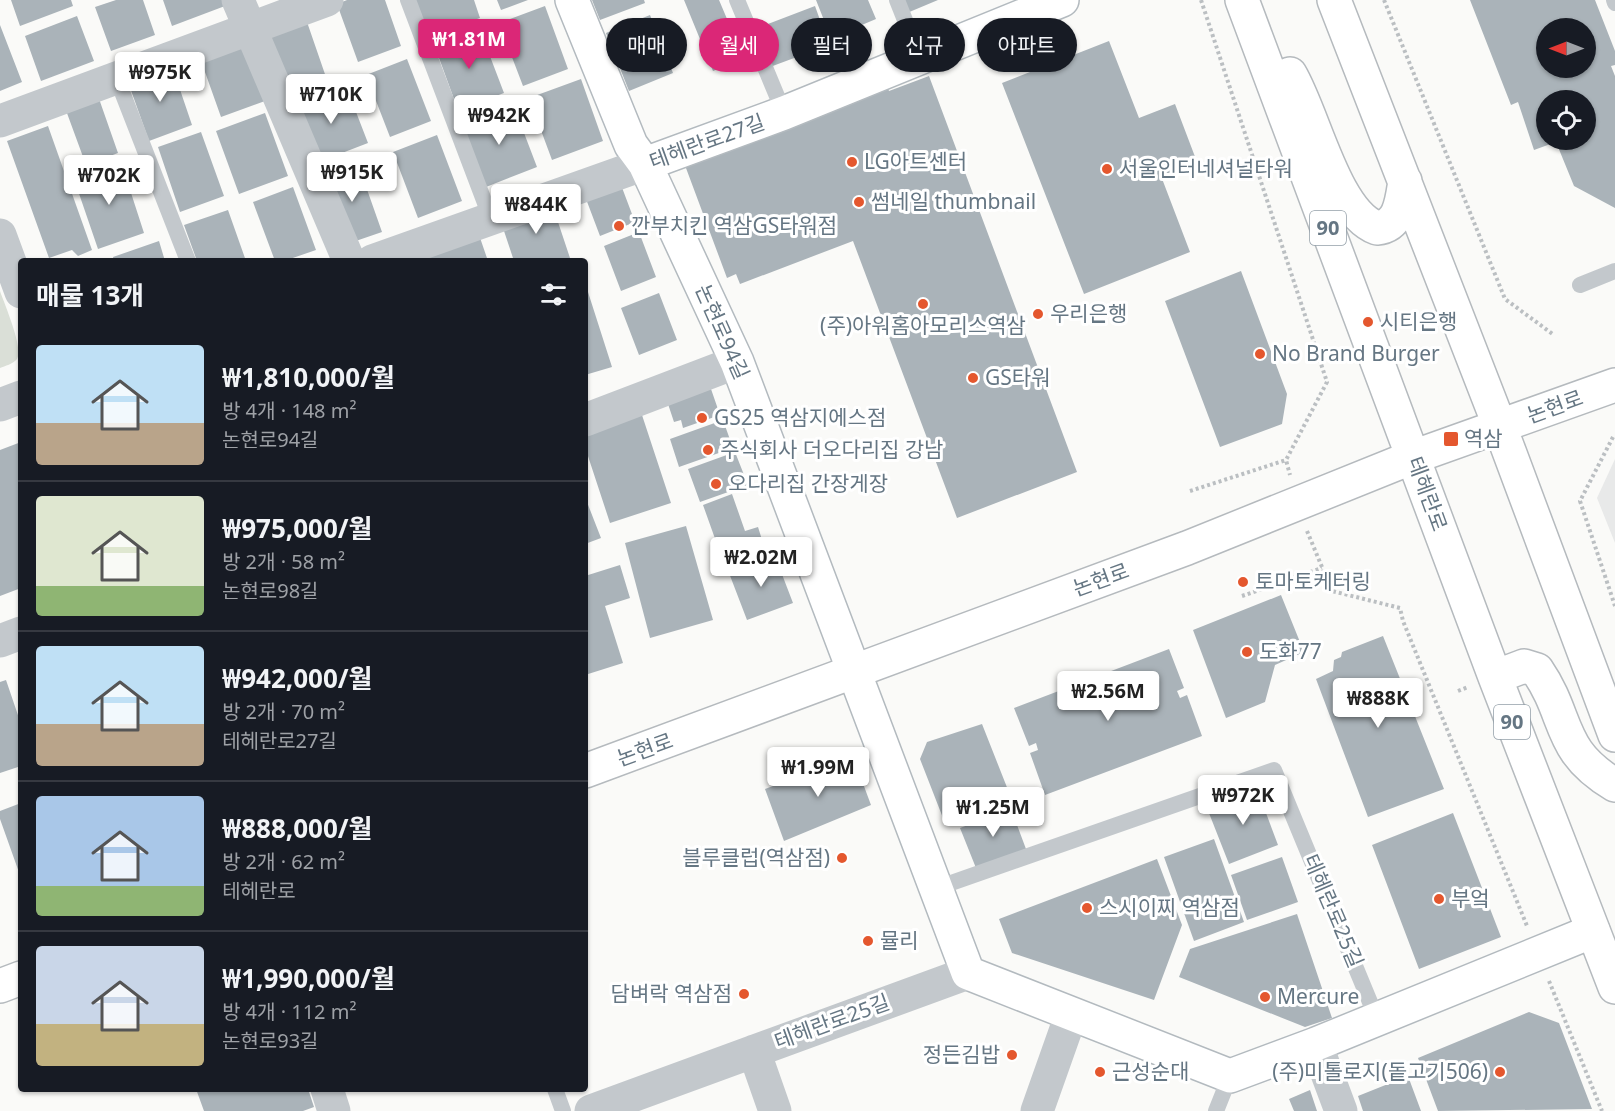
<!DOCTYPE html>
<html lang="ko">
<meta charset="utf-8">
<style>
:root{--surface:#171b24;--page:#20242c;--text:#f1f3f6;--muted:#9ea1a6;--line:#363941;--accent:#db2777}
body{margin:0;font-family:"Noto Sans","Noto Sans KR",sans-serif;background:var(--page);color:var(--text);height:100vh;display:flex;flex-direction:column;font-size:22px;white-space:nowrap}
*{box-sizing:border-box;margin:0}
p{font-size:20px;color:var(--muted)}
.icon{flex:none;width:33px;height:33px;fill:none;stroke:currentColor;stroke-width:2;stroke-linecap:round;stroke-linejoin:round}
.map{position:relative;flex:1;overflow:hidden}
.details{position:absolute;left:18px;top:258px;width:570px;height:834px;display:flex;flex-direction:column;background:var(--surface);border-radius:6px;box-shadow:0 2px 4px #0004}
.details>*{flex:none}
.banner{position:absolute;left:606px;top:18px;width:570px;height:54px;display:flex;gap:12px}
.needle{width:39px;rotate:270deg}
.controls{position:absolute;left:1536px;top:18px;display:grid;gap:12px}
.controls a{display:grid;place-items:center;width:60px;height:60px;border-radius:50%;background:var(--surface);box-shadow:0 2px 4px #0004;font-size:30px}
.price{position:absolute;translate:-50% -51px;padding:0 14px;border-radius:6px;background:#fff;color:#222;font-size:20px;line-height:39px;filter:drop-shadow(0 2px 3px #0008)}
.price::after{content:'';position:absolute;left:50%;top:36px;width:18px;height:14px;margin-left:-9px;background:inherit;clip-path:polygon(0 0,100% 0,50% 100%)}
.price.current{background:var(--accent);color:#fff}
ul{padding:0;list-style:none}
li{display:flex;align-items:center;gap:18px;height:150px;padding:0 18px}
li+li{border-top:2px solid var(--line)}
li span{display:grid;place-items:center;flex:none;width:168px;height:120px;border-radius:6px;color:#555}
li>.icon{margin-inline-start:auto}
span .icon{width:72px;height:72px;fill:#fffc;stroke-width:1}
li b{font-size:26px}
h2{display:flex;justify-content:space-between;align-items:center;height:72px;padding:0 18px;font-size:26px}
.chip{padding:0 21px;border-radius:27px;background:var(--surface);box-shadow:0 2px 4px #0004;font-size:21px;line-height:54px}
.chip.current{background:var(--accent);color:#fff}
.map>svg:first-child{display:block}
.built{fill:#e8e9e9}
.green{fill:#dadfd7}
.building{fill:#aab3b9;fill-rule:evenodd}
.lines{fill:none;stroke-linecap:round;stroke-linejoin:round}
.secondary-casing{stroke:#b3babf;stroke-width:36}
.primary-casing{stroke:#b5babe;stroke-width:36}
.path{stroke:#bbbfc2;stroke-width:4;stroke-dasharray:3 3;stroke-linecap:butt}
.lane{stroke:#c3c8cc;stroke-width:16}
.street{stroke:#c3c8cc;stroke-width:33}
.secondary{stroke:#fff;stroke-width:33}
.primary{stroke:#fff;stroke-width:33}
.poi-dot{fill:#e4572e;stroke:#fff;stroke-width:2}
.labels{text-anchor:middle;stroke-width:6;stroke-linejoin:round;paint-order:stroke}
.shield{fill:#fff;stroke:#939fa8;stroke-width:1.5}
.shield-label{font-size:20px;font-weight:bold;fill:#657683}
.street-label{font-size:21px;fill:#657683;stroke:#fff}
.poi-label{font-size:21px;fill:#657683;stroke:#fff;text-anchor:start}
</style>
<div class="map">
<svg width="1615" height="1111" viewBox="0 0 1615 1111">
<rect width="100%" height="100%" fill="#fafaf8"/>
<path class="built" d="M1615,459V543L1597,498Z"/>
<path class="green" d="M0,291C4,303 24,349 17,359C13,364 5,366 0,368Z"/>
<path class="building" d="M11,0H71L73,6L20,26Z
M116,0H143L155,35L111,51L95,7Z
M163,0H223L225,6L172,26Z
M347,0H385L401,46L358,62L337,4Z
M415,0H474L480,18L427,36Z
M497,0H528L501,10Z
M592,0H644L645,3L600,20Z
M684,0H719L744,59L713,71Z
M816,0H868L876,19L831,38Z
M902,0H938L907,13Z
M1470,0H1595L1615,51V65L1611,66L1615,76V208L1574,186L1556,142L1534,150L1518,102L1511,105ZM1546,28H1586V68H1546ZM1546,100H1586V140H1546Z
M545,6L568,69L523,86L499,23Z
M815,6L829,45L770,67L755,29Z
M650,15L673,73L629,91L606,33Z
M77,16L94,61L41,81L25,36Z
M307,22L327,80L284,95L263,37Z
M0,25L22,82L0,91Z
M480,30L504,93L458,110L435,47Z
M1109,41L1139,118L1175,104L1197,162L1161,176L1190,252L1084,294L1002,83Z
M244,43L265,101L221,117L200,58Z
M407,59L431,121L390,137L366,75Z
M172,66L192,125L149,141L128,82Z
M929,76L1077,472L957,518L853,241L740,284L736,274L727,278L683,160L886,83L889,91Z
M581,79L603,141L552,160L529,98Z
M346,86L368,143L316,163L295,107Z
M97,93L118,153L86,165L64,105Z
M513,104L537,167L486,187L462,124Z
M265,113L288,176L239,194L216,131Z
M48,126L92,250L78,256L72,250L49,258L7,141Z
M201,132L224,196L180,212L158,147Z
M437,135L462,201L418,218L393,152Z
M357,161L382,232L347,244L322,174Z
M121,162L144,233L98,249L74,179Z
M618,177L635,222L600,236L583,191Z
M293,187L316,250L284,261H275L253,202Z
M551,201L571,261H514L500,219Z
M228,210L246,261H197L184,225Z
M477,229L488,261H430L426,247Z
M639,232L656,277L621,291L604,246Z
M159,241L165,261H114L113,257Z
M1241,271L1287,394L1282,424L1220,447L1165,301Z
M588,292L612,367L585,375V293Z
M659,293L677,340L639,355L621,308Z
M711,389L720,415L683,428L681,420L674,422L668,404Z
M641,412L671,503L610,523L585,447V430Z
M723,420L733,448L679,467L670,439Z
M21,442V588L0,596V450Z
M735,452L748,485L700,502L688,469Z
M732,494L745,531L758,527L764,546L723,561L703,505Z
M585,497L601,538L585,544Z
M686,526L713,620L650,638L625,543Z
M775,556L793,603L747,620L729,573Z
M620,565L630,598L605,606L623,663L585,675V576Z
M1281,595L1304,652L1275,665L1265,702L1226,718L1193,630Z
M1383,636L1444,789L1368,817L1316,679L1333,671L1334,660L1341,657L1342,652Z
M1169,649L1184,688L1177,691L1180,698L1187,695L1202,736L1045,795L1030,753L1038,750L1036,743L1029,746L1014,708Z
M6,680L21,724V766L0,773V682Z
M982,724L1010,795L943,818L920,759L927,742Z
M852,754L871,805L784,841L765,789L829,765L838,767L842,765L843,758Z
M1257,789L1278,845L1229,864L1207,808Z
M21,803V878L0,819V811Z
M1011,809L1026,849L976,868L960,828Z
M1453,813L1501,937L1419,969L1372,845Z
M1214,839L1244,922L1194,941L1164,857Z
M1282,857L1298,902L1247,920L1231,875Z
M1157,859L1182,925L1154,1000L1012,953L999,919Z
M1297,914L1332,1018L1305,1027L1179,977L1190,949Z
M1529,1012L1559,1023L1592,1109L1438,1111L1418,1058Z
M1408,1076L1421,1111H1363L1358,1096Z
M196,1089H308L314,1107L303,1111H204Z
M1310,1090L1317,1111H1294L1289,1099Z"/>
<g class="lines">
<defs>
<path id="secondary" d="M572,0L631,145L645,164L737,362L968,973L1230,1076L1316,1044L1593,931
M645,164L784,113L1062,0"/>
<path id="primary" d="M1242,0L1495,677L1615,987
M1334,0L1500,427L1615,735
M1290,74C1314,114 1334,212 1377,228C1400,226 1402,200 1405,181
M1495,677L1524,666L1537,670C1570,718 1556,750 1615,785
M585,771L1187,548L1413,457L1615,385
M0,986L21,978"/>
</defs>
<use href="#secondary" class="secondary-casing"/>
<use href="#primary" class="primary-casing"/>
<path class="path" d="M1201,0L1327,382L1286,460L1290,475
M1384,0L1505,299L1554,335
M1613,437L1580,501L1615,606
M1190,491L1286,460
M1307,531L1332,591L1400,608L1403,621L1527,926
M1242,596L1322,568
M1458,691L1468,687
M1549,981L1602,1111"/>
<path class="lane" d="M408,0L491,219
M737,0L784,113
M897,0L920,58
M1614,0L1615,3
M117,79L188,261
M1580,285L1615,271
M934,889L1274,770L1377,1019
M555,1089L563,1111
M1216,1111L1230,1076"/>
<path class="street" d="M238,0L349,261
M0,121L327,0
M0,235L21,292
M372,261L645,164
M0,405L21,397
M585,420L737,362
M0,641L21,633
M1316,1044L1341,1111
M754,1051L775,1111
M327,1089L334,1111
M591,1111L968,973
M1037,1111L1071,1015"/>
<use href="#secondary" class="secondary"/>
<use href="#primary" class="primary"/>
</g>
<g class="poi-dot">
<circle cx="852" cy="162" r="6"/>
<circle cx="1107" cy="169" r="6"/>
<circle cx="859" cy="202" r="6"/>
<circle cx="619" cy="226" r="6"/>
<circle cx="923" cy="304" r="6"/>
<circle cx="1038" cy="314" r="6"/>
<circle cx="1368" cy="322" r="6"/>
<circle cx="1260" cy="354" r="6"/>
<circle cx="973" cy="378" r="6"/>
<circle cx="702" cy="418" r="6"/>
<rect x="1443" y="431" width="16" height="16" rx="3"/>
<circle cx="708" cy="450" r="6"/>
<circle cx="716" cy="484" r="6"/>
<circle cx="1243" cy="582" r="6"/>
<circle cx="1247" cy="652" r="6"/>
<circle cx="842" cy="858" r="6"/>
<circle cx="1439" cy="899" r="6"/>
<circle cx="1087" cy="908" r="6"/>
<circle cx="868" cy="941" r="6"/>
<circle cx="744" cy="994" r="6"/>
<circle cx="1265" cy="997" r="6"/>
<circle cx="1012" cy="1055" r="6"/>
<circle cx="1100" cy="1072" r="6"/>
<circle cx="1500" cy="1072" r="6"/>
</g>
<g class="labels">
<g class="shield">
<rect x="1310" y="211" width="36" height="34" rx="4.5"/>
<rect x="1494" y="705" width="36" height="34" rx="4.5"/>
</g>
<g class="shield-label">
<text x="1328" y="235">90</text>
<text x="1512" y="729">90</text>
</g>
<g class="street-label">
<text transform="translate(707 142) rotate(-20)" y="7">테헤란로27길</text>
<text transform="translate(722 332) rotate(66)" y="7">논현로94길</text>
<text transform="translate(1555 407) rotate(-20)" y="7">논현로</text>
<text transform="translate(1427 494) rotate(70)" y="7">테헤란로</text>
<text transform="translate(1101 580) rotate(-20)" y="7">논현로</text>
<text transform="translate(645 750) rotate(-20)" y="7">논현로</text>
<text transform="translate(1333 911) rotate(67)" y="7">테헤란로25길</text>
<text transform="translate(832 1022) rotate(-20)" y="7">테헤란로25길</text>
</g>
<g class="poi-label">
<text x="864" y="169">LG아트센터</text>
<text x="1119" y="176">서울인터네셔널타워</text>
<text x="871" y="209">썸네일 thumbnail</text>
<text x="631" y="233">깐부치킨 역삼GS타워점</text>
<text x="1050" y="321">우리은행</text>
<text x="1380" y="329">시티은행</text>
<text x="923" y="333" text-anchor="middle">(주)아워홈아모리스역삼</text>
<text x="1272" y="361">No Brand Burger</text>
<text x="985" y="385">GS타워</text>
<text x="714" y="425">GS25 역삼지에스점</text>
<text x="1464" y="446">역삼</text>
<text x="720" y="457">주식회사 더오다리집 강남</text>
<text x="728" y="491">오다리집 간장게장</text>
<text x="1255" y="589">토마토케터링</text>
<text x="1259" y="659">도화77</text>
<text x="830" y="865" text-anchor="end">블루클럽(역삼점)</text>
<text x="1451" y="906">부엌</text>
<text x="1099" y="915">스시이찌 역삼점</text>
<text x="880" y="948">뮬리</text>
<text x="732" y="1001" text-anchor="end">담벼락 역삼점</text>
<text x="1277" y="1004">Mercure</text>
<text x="1000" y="1062" text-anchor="end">정든김밥</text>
<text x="1112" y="1079">근성순대</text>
<text x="1488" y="1079" text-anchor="end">(주)미톨로지(돝고기506)</text>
</g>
</g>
</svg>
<div class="controls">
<a><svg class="needle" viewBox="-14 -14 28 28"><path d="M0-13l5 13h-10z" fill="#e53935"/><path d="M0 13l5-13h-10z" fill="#9ea1a6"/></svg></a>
<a><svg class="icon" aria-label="locate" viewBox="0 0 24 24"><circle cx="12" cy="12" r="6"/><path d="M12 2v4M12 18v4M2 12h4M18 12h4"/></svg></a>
</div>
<b class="price current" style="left:469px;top:70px">₩1.81M</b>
<b class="price" style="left:160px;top:103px">₩975K</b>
<b class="price" style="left:331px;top:125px">₩710K</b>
<b class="price" style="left:499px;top:146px">₩942K</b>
<b class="price" style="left:352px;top:203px">₩915K</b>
<b class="price" style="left:109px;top:206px">₩702K</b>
<b class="price" style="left:536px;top:235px">₩844K</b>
<b class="price" style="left:761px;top:588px">₩2.02M</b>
<b class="price" style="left:1108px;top:722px">₩2.56M</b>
<b class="price" style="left:1378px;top:729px">₩888K</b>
<b class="price" style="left:818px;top:798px">₩1.99M</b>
<b class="price" style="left:1243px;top:826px">₩972K</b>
<b class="price" style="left:993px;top:838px">₩1.25M</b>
<div class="banner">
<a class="chip">매매</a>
<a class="chip current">월세</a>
<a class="chip">필터</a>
<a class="chip">신규</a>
<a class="chip">아파트</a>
</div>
<section class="details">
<h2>매물 13개<svg class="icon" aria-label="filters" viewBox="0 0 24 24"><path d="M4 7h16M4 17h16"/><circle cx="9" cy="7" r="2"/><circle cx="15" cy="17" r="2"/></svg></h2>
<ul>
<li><span style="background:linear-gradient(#bfe0f5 65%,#b9a48a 0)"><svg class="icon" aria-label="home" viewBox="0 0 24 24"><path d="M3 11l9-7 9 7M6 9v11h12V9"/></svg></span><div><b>₩1,810,000/월</b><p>방 4개 · 148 m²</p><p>논현로94길</p></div></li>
<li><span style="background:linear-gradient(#dfe7d0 75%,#8fb573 0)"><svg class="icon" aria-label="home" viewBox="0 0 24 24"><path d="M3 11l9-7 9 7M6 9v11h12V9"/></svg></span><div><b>₩975,000/월</b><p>방 2개 · 58 m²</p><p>논현로98길</p></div></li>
<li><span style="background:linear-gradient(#bfe0f5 65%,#b9a48a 0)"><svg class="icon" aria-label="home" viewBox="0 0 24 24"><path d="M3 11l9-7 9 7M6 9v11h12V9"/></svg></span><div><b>₩942,000/월</b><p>방 2개 · 70 m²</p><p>테헤란로27길</p></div></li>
<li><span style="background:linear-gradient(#a9c7e8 75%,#8fb573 0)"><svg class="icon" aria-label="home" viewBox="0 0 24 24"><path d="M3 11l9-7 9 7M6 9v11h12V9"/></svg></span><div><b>₩888,000/월</b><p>방 2개 · 62 m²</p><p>테헤란로</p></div></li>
<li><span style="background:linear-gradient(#c9d6e8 65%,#c2b280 0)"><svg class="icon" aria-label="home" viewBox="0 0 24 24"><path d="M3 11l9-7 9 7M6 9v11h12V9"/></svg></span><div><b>₩1,990,000/월</b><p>방 4개 · 112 m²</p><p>논현로93길</p></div></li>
</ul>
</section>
</div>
